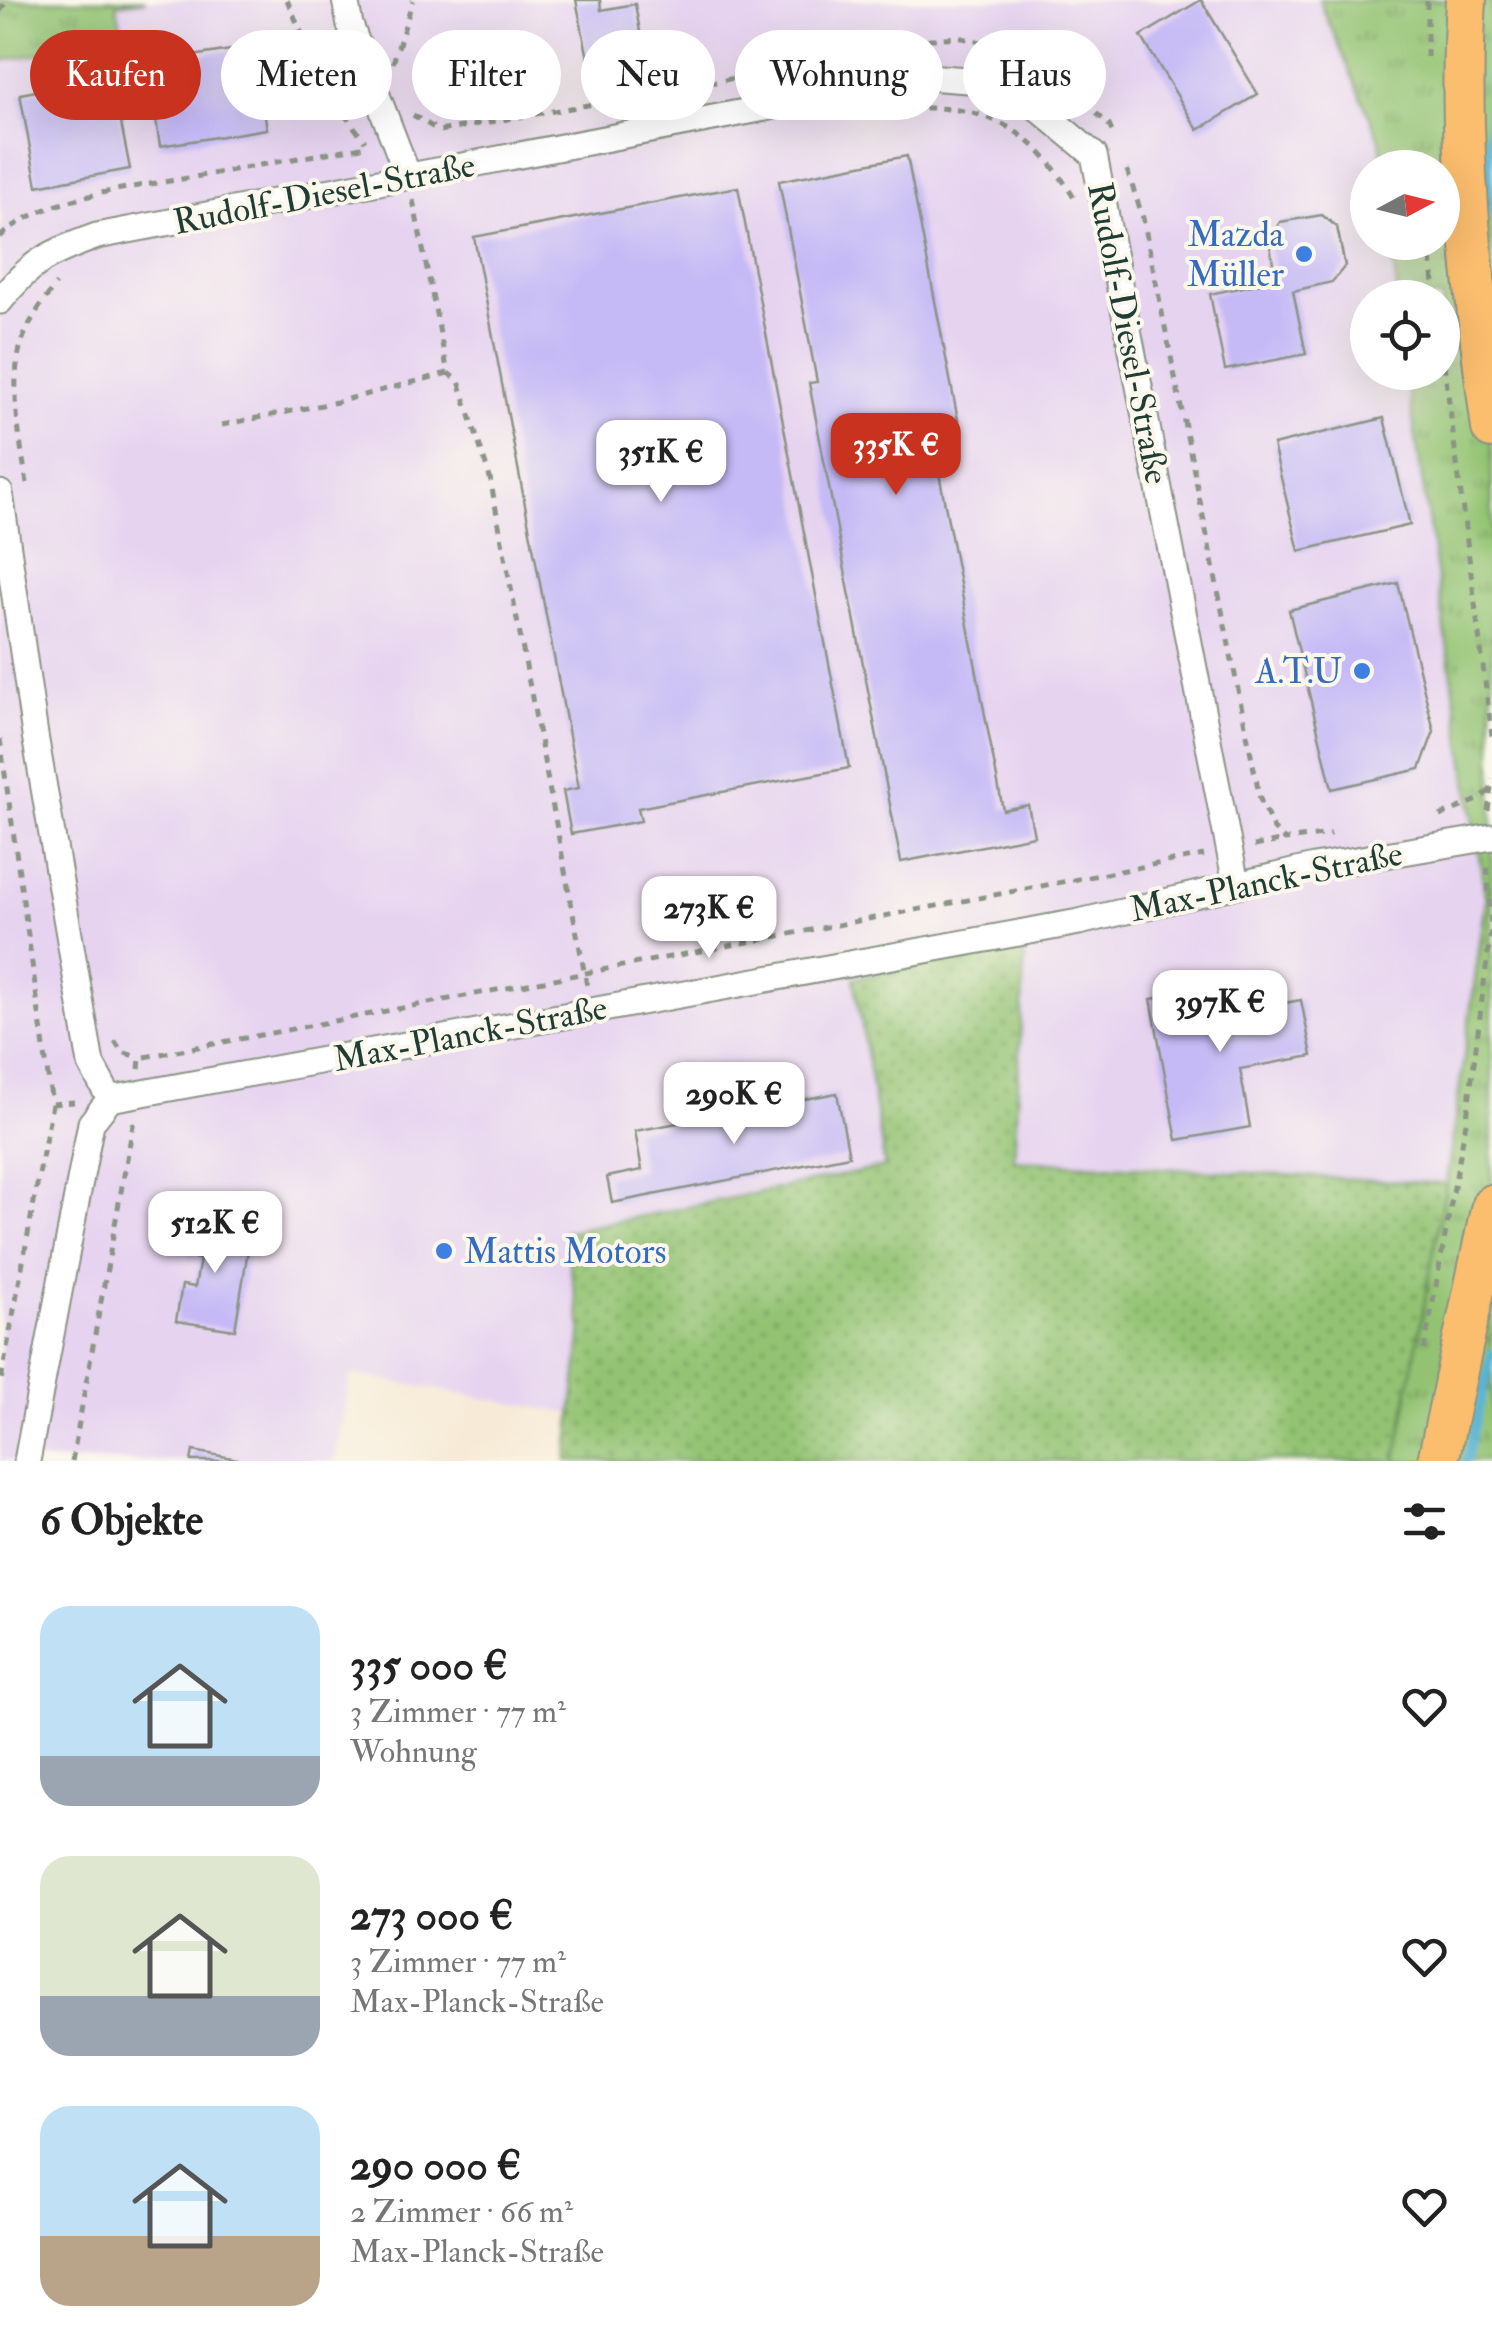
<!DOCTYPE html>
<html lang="de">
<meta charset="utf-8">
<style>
:root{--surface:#fff;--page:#f2f2f2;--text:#222;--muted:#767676;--accent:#c8321e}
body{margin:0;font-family:"IM FELL Double Pica",serif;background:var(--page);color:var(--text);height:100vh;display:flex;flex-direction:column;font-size:38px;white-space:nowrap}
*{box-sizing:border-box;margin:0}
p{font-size:32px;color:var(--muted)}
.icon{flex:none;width:55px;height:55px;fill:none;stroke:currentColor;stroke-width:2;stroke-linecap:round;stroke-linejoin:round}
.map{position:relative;height:1461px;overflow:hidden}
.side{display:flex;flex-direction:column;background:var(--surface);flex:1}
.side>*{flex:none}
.banner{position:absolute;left:30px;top:30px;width:1432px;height:90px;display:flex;gap:20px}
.needle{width:65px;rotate:83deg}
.fabs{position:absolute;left:1350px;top:150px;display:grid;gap:20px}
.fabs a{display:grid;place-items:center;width:110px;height:110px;border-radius:50%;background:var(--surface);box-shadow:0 10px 40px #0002;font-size:50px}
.price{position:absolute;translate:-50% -85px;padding:0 22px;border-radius:20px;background:#fff;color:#222;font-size:32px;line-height:65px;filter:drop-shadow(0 2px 5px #0008)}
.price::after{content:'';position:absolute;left:50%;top:60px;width:30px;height:22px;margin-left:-15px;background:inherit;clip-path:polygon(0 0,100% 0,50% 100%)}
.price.on{background:var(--accent);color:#fff}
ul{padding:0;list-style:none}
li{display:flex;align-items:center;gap:30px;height:250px;padding:0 40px}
li span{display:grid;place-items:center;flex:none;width:280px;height:200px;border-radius:30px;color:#555}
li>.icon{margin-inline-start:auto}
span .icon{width:120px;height:120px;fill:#fffc;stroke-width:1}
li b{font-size:42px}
h2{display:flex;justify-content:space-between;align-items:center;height:120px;padding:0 40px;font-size:42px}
.tag{padding:0 35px;border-radius:45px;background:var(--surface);box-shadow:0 10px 40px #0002;font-size:35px;line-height:90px}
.tag.on{background:var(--accent);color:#fff}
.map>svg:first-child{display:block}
.built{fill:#e6d3f0}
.grass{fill:url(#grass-dots);stroke:#598053;stroke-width:2.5}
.park{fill:url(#park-tufts);stroke:#598053;stroke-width:2.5}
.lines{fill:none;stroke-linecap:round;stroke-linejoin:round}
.stream{stroke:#58b3d5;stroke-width:9}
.building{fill:#c5b9f6}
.street-casing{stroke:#8b9486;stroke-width:29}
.primary-casing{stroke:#8b9486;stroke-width:44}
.path{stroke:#8b9486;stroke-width:5;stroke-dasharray:8 8;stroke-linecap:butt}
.street{stroke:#fff;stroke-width:25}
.primary{stroke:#fbbd6e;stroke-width:40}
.shop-dot{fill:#3f7fe0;stroke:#fbf7ec;stroke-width:4}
.labels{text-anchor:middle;stroke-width:8;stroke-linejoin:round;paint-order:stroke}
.street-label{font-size:35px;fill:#1f3d34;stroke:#fbf7ec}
.shop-label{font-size:35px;fill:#366cbe;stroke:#fbf7ec;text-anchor:end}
</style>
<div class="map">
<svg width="1492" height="1461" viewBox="0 0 1492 1461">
<defs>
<pattern id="grass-dots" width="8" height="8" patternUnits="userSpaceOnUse" patternTransform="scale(2.5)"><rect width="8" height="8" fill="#93c372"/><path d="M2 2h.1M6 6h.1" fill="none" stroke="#77a05e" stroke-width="1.8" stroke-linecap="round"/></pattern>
<pattern id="park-tufts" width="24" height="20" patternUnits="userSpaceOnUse" patternTransform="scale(2.5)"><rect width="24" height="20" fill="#93c372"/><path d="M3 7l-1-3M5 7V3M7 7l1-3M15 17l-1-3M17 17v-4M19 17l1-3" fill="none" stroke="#77a05e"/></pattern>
</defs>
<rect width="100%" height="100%" fill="#fbf7ec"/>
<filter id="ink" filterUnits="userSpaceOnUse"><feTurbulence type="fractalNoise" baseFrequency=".01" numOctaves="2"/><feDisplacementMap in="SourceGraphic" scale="20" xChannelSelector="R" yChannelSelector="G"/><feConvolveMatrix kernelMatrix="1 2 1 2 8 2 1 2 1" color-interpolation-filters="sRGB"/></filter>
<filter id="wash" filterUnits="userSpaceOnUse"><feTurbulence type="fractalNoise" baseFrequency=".0048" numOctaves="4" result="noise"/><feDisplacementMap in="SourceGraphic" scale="40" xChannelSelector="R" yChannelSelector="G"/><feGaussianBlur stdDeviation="2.25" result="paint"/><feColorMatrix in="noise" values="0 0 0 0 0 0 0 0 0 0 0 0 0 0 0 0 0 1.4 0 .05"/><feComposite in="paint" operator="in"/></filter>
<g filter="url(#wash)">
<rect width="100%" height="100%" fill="#f7ebd7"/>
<path class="built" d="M146,0H1319L1380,140L1383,167L1368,168V242L1391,243L1398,297L1368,298V372L1406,373L1486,901L1446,1184L1014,1160L1025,949L854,978L886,1167L564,1232L582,1327L572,1414L351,1374L334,1461H0V225L3,224L0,208V61L123,38L116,3Z"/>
<path class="grass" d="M1025,949L1014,1160L1446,1184L1396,1461H567L582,1328L563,1232L885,1167L854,978Z"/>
<path class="park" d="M0,0H146L116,4L124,38L0,61Z
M1319,0H1492V1461H1396L1446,1184L1486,901L1406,373L1442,372V298L1398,297L1391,243L1442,242V168L1383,167L1380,140Z"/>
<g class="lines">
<path class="stream" d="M1492,38L1489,168L1492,213
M1466,1461L1492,1353"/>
</g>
<g id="blocks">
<path class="building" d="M576,0H600L601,10L635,4L643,48L588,58Z
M1201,0L1258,94L1198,130L1141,36Z
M237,49L240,67L257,65L267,129L160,146L151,87L165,84L161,61Z
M112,77L130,169L37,186L20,94Z
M907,156L962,441L934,447L1003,810L1028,805L1034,836L901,862L809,383L817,382L779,181Z
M738,187L849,768L638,808L641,821L571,834L563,791L579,788L474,237Z
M1322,215L1337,227L1345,266L1332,282L1293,291L1306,354L1225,370L1210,294L1276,280L1269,240L1280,222Z
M1384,418L1410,525L1299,551L1273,445Z
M1398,583L1434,731L1420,769L1332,789L1289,610Z
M1225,985L1230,1013L1301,1000L1312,1056L1240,1069L1250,1127L1177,1140L1151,999Z
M837,1093L849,1156L612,1203L607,1177L642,1170L635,1131Z
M193,1221L251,1231L235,1330L176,1321L182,1285L195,1287L200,1259L187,1257Z
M193,1451L238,1459V1461H191Z"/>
</g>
</g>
<g filter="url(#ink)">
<use href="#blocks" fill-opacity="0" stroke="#8b9486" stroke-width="2.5"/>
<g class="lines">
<defs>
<path id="street" d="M345,0L350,25L408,176
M0,301C31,261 50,253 97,236L927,77L1008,83L1094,155L1236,884
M0,493L35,735L91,1064L110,1099
M27,1461L91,1123L110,1099L1079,922L1314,867L1492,837"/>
<path id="primary" d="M1466,0C1457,144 1473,286 1492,428
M1438,1461L1492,1205"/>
</defs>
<use href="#street" class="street-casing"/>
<use href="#primary" class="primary-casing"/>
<path class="path" d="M287,0L329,95L365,141
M0,11L8,0
M1427,57V0
M393,63L413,0
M413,115L439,131L691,87L918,40L958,37L999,46L1051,71L1109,125L1114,136
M877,117C894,113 914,107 931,108C1001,109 1040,141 1074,198
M1428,153V168
M1127,170L1143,218L1260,799L1273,828L1285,840L1331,834
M413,200L448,373L459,381L490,478L587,986
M0,237C45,194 146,186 206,175C260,165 314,155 368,146
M1429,242L1436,298
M1442,348L1492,736
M222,425L337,402L448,373
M27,483C20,443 8,378 23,339C30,319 43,302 56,284
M0,739L52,1104L0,1386
M1488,811L1492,779
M1440,816L1480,799L1490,790
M1254,846L1285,840
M115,1041L122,1052L140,1058
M139,1069L140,1058L1204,855
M52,1104L74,1102
M1424,1350L1467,1117L1491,929L1487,862
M72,1461L134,1120"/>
<use href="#street" class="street"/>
<use href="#primary" class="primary"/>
</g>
</g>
<g class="shop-dot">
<circle cx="1304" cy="254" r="10"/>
<circle cx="1362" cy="671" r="10"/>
<circle cx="444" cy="1251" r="10"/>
</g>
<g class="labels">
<g class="street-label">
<text transform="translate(324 193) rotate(-11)" y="12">Rudolf-Diesel-Straße</text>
<text transform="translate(1129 333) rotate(79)" y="12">Rudolf-Diesel-Straße</text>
<text transform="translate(1266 881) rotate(-12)" y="12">Max-Planck-Straße</text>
<text transform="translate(470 1033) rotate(-11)" y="12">Max-Planck-Straße</text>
</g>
<g class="shop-label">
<text x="1284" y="246">Mazda<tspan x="1284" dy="40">Müller</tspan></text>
<text x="1342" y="683">A.T.U</text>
<text x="464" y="1263" text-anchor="start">Mattis Motors</text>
</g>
</g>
</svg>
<div class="fabs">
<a><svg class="needle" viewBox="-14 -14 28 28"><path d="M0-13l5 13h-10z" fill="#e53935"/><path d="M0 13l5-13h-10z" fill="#767676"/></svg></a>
<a><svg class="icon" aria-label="locate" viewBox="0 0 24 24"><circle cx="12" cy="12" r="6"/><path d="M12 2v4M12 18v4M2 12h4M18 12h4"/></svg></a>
</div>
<b class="price on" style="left:896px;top:498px">335K €</b>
<b class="price" style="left:661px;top:505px">351K €</b>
<b class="price" style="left:709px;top:961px">273K €</b>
<b class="price" style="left:1220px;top:1055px">397K €</b>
<b class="price" style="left:734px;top:1147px">290K €</b>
<b class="price" style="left:215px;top:1276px">512K €</b>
<div class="banner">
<a class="tag on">Kaufen</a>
<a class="tag">Mieten</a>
<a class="tag">Filter</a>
<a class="tag">Neu</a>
<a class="tag">Wohnung</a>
<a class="tag">Haus</a>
</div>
</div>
<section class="side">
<h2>6 Objekte<svg class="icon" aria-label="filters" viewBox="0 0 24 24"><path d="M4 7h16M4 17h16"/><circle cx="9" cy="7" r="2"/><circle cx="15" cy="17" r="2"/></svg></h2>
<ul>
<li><span style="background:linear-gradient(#bfe0f5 75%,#9aa5b1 0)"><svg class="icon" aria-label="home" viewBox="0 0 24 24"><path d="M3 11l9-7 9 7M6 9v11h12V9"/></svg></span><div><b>335 000 €</b><p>3 Zimmer · 77 m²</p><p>Wohnung</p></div><svg class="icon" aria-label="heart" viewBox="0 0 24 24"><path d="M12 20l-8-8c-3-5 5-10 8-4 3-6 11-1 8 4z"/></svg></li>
<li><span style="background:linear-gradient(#dfe7d0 70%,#9aa5b1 0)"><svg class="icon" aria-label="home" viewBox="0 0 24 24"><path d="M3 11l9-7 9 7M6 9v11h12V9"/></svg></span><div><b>273 000 €</b><p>3 Zimmer · 77 m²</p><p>Max-Planck-Straße</p></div><svg class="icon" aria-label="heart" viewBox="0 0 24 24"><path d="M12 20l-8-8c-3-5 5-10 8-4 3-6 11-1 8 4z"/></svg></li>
<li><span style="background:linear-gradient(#bfe0f5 65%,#b9a48a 0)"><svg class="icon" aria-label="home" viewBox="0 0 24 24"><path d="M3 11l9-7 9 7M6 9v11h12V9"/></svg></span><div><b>290 000 €</b><p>2 Zimmer · 66 m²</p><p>Max-Planck-Straße</p></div><svg class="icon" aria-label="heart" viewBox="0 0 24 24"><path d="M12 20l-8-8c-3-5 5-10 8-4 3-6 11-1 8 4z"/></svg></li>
</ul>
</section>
